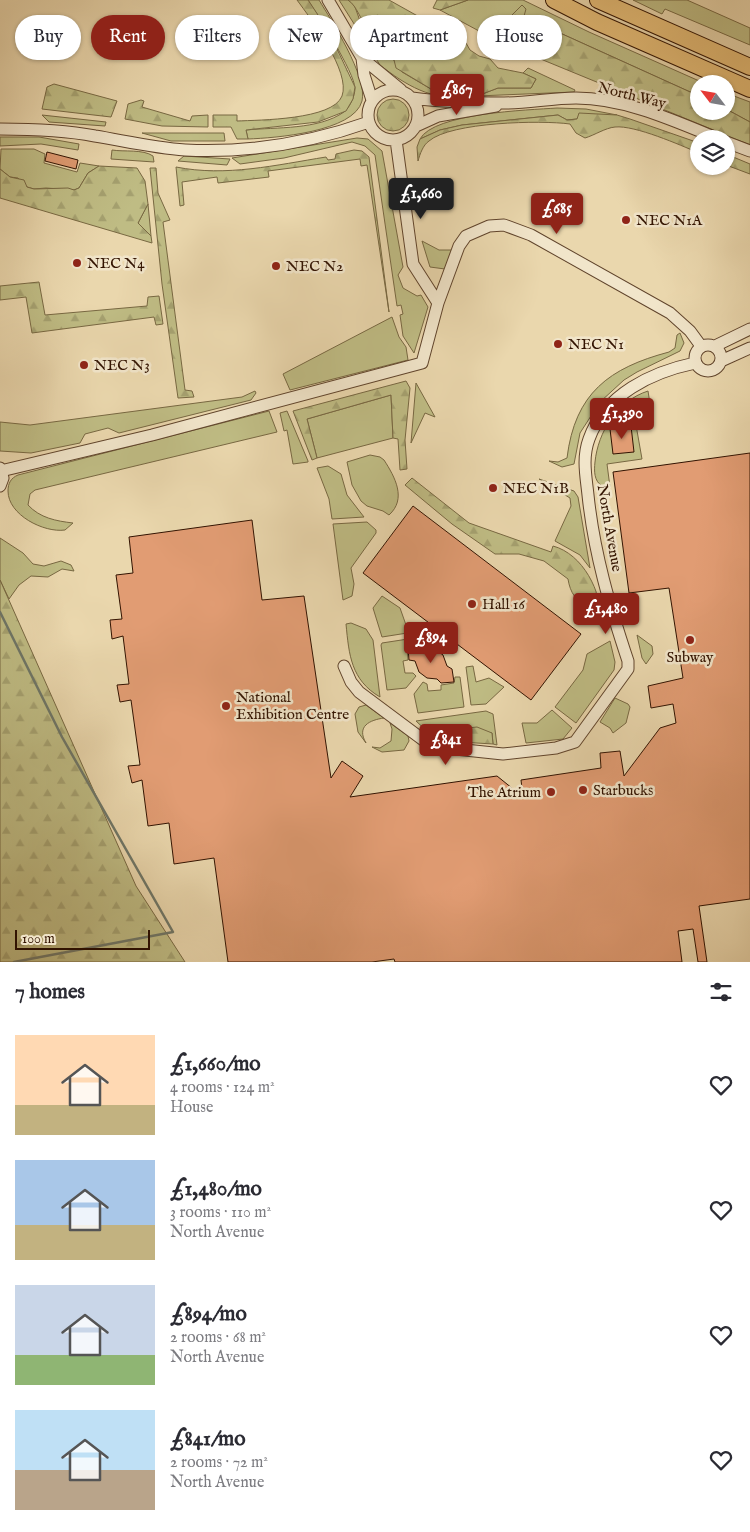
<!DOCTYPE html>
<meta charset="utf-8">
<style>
:root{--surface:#fff;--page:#f2f2f3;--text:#2b2b33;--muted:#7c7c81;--accent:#8f2418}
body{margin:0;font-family:"IM FELL English",serif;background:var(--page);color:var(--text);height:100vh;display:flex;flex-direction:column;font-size:19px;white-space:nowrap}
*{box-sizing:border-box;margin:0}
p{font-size:16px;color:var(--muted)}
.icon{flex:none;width:28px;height:28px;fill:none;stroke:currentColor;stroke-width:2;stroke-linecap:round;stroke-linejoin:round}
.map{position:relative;height:962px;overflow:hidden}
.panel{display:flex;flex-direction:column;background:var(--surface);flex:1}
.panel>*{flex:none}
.hud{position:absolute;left:15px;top:15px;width:720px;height:45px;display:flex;gap:10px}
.needle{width:32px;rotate:301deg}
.controls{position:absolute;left:690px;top:75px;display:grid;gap:10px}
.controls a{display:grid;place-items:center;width:45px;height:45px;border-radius:50%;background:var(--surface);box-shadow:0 1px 4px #0004;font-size:25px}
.scale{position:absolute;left:15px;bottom:12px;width:135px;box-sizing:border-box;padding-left:5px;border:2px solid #321301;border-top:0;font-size:14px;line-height:18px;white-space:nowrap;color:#321301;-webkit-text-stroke:4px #f1e5ca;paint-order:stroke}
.price{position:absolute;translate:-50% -42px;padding:0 11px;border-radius:5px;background:var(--accent);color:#fff;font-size:16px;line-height:32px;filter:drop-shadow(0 1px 2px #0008)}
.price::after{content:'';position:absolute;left:50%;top:30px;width:15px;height:11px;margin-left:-8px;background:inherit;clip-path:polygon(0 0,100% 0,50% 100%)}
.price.selected{background:#222;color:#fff}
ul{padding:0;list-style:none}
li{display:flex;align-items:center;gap:15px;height:125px;padding:0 15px}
li span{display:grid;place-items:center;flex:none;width:140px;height:100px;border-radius:0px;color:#555}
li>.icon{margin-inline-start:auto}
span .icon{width:60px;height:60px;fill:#fffc;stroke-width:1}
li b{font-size:21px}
h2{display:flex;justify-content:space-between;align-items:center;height:60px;padding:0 15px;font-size:21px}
.chip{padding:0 18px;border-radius:22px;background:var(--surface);box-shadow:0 1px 4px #0004;font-size:18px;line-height:45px}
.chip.selected{background:var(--accent);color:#fff}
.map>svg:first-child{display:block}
.grass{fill:#bfbc84;stroke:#786842}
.forest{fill:url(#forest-firs);stroke:#786842}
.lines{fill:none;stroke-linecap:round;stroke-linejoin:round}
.stream{stroke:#6f7768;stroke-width:2.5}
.building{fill:#e19c73;stroke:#321301}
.minor-casing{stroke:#60442c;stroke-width:13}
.highway-casing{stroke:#321301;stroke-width:18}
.minor{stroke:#f1e5ca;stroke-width:11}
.highway{stroke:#e5bc76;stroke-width:16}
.poi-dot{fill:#8f2418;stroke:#f1e5ca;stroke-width:2}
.labels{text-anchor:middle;stroke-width:5;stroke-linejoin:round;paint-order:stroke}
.street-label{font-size:15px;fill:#321301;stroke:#f1e5ca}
.poi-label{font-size:15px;fill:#321301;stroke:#f1e5ca;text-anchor:start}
</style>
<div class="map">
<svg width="750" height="962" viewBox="0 0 750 962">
<defs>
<pattern id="forest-firs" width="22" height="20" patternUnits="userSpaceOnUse" patternTransform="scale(1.25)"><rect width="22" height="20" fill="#bfbc84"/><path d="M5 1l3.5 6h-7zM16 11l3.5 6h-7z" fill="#a5a170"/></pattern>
</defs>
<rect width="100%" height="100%" fill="#ead7ad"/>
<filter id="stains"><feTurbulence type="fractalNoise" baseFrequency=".004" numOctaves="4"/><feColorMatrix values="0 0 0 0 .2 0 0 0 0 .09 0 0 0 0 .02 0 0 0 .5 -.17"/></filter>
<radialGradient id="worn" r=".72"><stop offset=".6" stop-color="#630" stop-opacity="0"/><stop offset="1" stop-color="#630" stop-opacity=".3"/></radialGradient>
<path class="grass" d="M308,0H319C331,20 368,77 362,101C354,132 275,138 248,139L246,130C277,127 318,130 344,112C350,107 355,96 355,88C354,72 318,15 308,0Z
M339,0H348L354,4L360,21L368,27L378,49L394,60L402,72L436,92L443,87L466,95C434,103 404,84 380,65Z
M468,0H523L589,32L706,84H699V96L560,33L536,17L529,21L524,16H511L479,31L440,10Z
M633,0H687L750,28V45L665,9L662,14Z
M516,33L534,46L532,54L501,41Z
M528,68L575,90L574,92L477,96L498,88H531L536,79L523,73Z
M726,93L750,102V122L726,109Z
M557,108L586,109L617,115L567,120L558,115L462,125L440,130L420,139C434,113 528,110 557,108Z
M42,115L106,122L105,126L49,122Z
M142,133H224L225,141H171Z
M0,137H39L79,144L78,150L41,144L0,146Z
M357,138L368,139L382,151L403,267L398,275L403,288L417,296L421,295L428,307L414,353L403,336L400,315L403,314L401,305L397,306L375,155L365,146L352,142L284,158L240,164L232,158Z
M1,149H34L45,154L44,163L77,172L80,163L99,166L88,173L79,188L74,190L46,188L34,189L27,187L18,178L10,177L0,169Z
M112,150C124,152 143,149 153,156L154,162L111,159Z
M184,156L230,159L227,165L178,161Z
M148,204L151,236L138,223Z
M422,241L439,250H452L445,269L430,267Z
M392,317L399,337L406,347L408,360L290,390L283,374Z
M680,333L684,343L680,351L637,372L624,380L600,402L580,433L574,464L562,467L549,461L558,462L567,458C575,393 609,368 669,352L675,348L677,335Z
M416,383L435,417L425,413L411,443Z
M255,391L256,393L251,400L119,433L108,428L85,434L80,443L31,453L0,451V422L30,425L242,397Z
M648,391L653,423L650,425L644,404L633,408L642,459L607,464L610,487L602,486C594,481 594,471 595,462C598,432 617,401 648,391Z
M391,395L393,438L317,458L307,419Z
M269,411L277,432L35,490L30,494L28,505C40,518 56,521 73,523L65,530C44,533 8,515 8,491C8,483 11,478 18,475Z
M287,411L308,461V462L293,464L287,430L284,431L280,413Z
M370,455L380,457L384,460C395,477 407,499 389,515L383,511L367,506L361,501L352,485L347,462Z
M328,466L341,474L347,495L364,517L332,519L329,499L317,468Z
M539,479L574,491L578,497L590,568L580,555L555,541L571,506L570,498Z
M367,522L376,530V533L351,568L354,584L352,596L343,600L333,524Z
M0,538L23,553L33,564L44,566L61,561L71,565L74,571L62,569L48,577L31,576L19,585L9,599L0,580Z
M382,596L400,608L406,625L420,626V631L382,637L373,608Z
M351,623L366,629L373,640L380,697C351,680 349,655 346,624Z
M637,635L652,646L653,654L646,664L642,658Z
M408,639L412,645L407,646L408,660L403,661L405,673H413L416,676L406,688L387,690L381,645L382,643Z
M610,641L615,662L614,670L576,723L555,707L583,670L587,654Z
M473,666L476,682L489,678L504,687L486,704L471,705L466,667Z
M455,677H460L464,707L418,713L414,694L423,682L427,684L428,691L441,690V685L454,683Z
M615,698L628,704L630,707L626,723L613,733L610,728L600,722Z
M366,705L384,718C370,720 356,726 366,743L358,732L355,714L359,707Z
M552,710L572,728L563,739L526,743L522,723H537Z
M486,711L493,714L497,745L493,744L492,733L439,731L440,738L430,734L416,721Z
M390,723L408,736L409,741L404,750L382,752L372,747L380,748L391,741L392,729Z"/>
<path class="forest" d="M297,0H308L328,30L355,87L353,99L346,111L318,122L246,130L248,139H237L231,127H213V115H237V121C259,120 333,120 342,96C351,72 311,19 297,0Z
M348,0H389L466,43L470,50L479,56L490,59L498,68L523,73L536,79L531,88H498L477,96L466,95L444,87L443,90L436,92L396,68L394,60L378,49L367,33L368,27C359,19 358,7 348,0Z
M437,0H468L440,10L433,8Z
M522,5L526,9L524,16L529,21L536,17L560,33L699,96V111H726V109L750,122V145L543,60L532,54L534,46L516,33L501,41L479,31L511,16Z
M54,84L117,101L111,117L42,109L47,87Z
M377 115a16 16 0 1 1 32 0a16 16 0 1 1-32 0Z
M141,100L144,101L142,107L190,121L192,116L208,115V127L162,126L125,119L128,104Z
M579,113L617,115L630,119L699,143V153C680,145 635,125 615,127C605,128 595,135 585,138L576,133L570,124C541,120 451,122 429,141C423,145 420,154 418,161L417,147L420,139L440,130L462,125L558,115L567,120L577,119Z
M354,150L362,151L369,157L389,312L367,165L361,166L360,159L268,171L269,177L218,183L217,177L182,182L184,205L180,206L176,167C226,177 276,165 326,157L328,160L335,159L336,154Z
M726,154L750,164V174L726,165Z
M99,166L137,168L145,181L148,204L138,223L151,236L152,243L0,198V169L10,177L24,180L27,187L34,189L68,188L74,190L79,188L88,173Z
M150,168H156L158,193L170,220L163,222L185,390L192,391L194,397L178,398L162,284Z
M39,282L45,315L147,306L148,297L159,296L163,324L156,325L154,317L32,333L26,297L0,300V286Z
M406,381L410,388L405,440L407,469L400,470L398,439L393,438L391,395L307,419L317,458L312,460L293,411Z
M412,478L469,523L551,552L553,546C583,554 602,592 601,621L593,623L590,606C576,603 570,592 568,579L544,561L519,554H495L452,524L405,485Z
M0,580L136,886L185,962H0Z
M477,727L492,733L493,744L444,741L440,738L439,731Z"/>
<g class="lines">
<path class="stream" d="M0,612L62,737L173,932L14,962"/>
</g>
<path class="building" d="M47,152L78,160L76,169L45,161Z
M631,426L634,452L613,454L610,429Z
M750,453V899L699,906L707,962H698L693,929L678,931L682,962H395L394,959L372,962H228L214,858L174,864L169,823L148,826L142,780L132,783L128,766L140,765L131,700L120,702L117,685L129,684L123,636L112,639L110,620L122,619L116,575L133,573L129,537L252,520L262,600L304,596L331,778L342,761L363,776L350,797L497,776L523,797L521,780L601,768L600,753L620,751L624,776L660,728L676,723L673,704L651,708L648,686L683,678L669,588L629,593L613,472Z
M413,506L581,634L531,700L363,573Z
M421,644L423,648L435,649L443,655L447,666L452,669L454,682L441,683L437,679L427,678L419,672L415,661L409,660L408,648Z"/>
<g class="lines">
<defs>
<path id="minor" d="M328,0L362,58L401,90
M362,58L364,75L372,100
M368 115a25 25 0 1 1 50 0a25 25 0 1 1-50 0Z
M412,98C443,102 473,103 504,103C528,103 552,98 576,98C625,98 675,121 719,139
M416,126L438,116L496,106
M0,129C32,129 64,130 95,136C125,141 155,148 185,150C247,153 310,143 369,122
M396,140L413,264L438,303
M726,142L750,151
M695 358a13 13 0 1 1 26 0a13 13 0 1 1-26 0Z
M715,346L750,329
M721,361L750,348
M0,468L3,478L0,486
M1,471L152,435L422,363L438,303L459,246L466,236L489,226L504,225L531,235L670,313L690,331L701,346
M344,666L351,682L359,692L426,742L446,748L503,754L556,748L575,742L628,669V661C610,607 594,553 588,495C586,476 582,458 589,439C605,394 652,372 695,363"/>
<path id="highway" d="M554,0L597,22L750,89
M598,0L750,67"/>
</defs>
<use href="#minor" class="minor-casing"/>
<use href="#highway" class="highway-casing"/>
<use href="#minor" class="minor"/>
<use href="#highway" class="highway"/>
</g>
<g class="poi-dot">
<circle cx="626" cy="220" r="5"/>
<circle cx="77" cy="263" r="5"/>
<circle cx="276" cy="266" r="5"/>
<circle cx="558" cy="344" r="5"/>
<circle cx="84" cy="365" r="5"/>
<circle cx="493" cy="488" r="5"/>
<circle cx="472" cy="604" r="5"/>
<circle cx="690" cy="640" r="5"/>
<circle cx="226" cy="706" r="5"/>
<circle cx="583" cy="790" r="5"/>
<circle cx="551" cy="792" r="5"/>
</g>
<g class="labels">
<g class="street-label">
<text transform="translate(632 95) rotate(14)" y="5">North Way</text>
<text transform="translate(610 528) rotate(80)" y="5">North Avenue</text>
</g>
<g class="poi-label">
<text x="636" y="225">NEC N1A</text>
<text x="87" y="268">NEC N4</text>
<text x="286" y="271">NEC N2</text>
<text x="568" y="349">NEC N1</text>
<text x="94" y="370">NEC N3</text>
<text x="503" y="493">NEC N1B</text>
<text x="482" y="609">Hall 16</text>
<text x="690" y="662" text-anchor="middle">Subway</text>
<text x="236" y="702">National<tspan x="236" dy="17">Exhibition Centre</tspan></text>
<text x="593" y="795">Starbucks</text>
<text x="541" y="797" text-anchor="end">The Atrium</text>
</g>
</g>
<rect width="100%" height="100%" filter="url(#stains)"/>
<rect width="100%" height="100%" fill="url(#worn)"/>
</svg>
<div class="controls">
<a><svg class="needle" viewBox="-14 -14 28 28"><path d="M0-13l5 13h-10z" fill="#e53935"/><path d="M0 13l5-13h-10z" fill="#7c7c81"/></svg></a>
<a><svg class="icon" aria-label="layers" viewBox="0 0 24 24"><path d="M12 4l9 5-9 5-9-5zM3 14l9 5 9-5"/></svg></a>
</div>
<div class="scale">100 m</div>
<b class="price" style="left:457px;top:116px">£867</b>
<b class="price selected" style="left:421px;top:220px">£1,660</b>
<b class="price" style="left:557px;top:235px">£685</b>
<b class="price" style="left:622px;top:440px">£1,390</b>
<b class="price" style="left:606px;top:635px">£1,480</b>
<b class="price" style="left:431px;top:664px">£894</b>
<b class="price" style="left:446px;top:766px">£841</b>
<div class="hud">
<a class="chip">Buy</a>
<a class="chip selected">Rent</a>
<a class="chip">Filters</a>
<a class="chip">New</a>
<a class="chip">Apartment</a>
<a class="chip">House</a>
</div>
</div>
<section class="panel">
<h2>7 homes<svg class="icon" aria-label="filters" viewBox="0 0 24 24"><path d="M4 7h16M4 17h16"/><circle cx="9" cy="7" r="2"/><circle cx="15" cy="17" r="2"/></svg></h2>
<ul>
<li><span style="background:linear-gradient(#ffd9b3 70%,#c2b280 0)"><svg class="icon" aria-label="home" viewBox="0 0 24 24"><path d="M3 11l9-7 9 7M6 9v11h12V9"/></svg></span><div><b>£1,660/mo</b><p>4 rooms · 124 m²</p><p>House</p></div><svg class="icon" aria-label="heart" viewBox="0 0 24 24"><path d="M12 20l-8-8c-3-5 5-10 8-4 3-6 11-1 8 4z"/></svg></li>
<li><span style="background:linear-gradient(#a9c7e8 65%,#c2b280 0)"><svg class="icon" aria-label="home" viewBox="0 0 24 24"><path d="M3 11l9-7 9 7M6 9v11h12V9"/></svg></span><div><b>£1,480/mo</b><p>3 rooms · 110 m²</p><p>North Avenue</p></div><svg class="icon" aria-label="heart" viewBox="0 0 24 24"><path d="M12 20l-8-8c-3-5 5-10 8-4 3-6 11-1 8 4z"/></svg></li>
<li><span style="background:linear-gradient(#c9d6e8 70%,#8fb573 0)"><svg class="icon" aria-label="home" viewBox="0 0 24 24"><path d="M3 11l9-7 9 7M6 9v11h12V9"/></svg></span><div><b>£894/mo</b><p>2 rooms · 68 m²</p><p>North Avenue</p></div><svg class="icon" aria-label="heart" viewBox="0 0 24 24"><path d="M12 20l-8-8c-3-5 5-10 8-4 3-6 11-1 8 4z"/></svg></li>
<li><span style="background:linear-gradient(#bfe0f5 60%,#b9a48a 0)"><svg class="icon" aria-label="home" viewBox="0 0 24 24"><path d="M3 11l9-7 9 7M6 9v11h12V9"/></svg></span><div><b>£841/mo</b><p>2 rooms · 72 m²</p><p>North Avenue</p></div><svg class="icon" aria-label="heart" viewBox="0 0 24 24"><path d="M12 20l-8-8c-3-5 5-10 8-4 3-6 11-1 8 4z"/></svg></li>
</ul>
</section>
